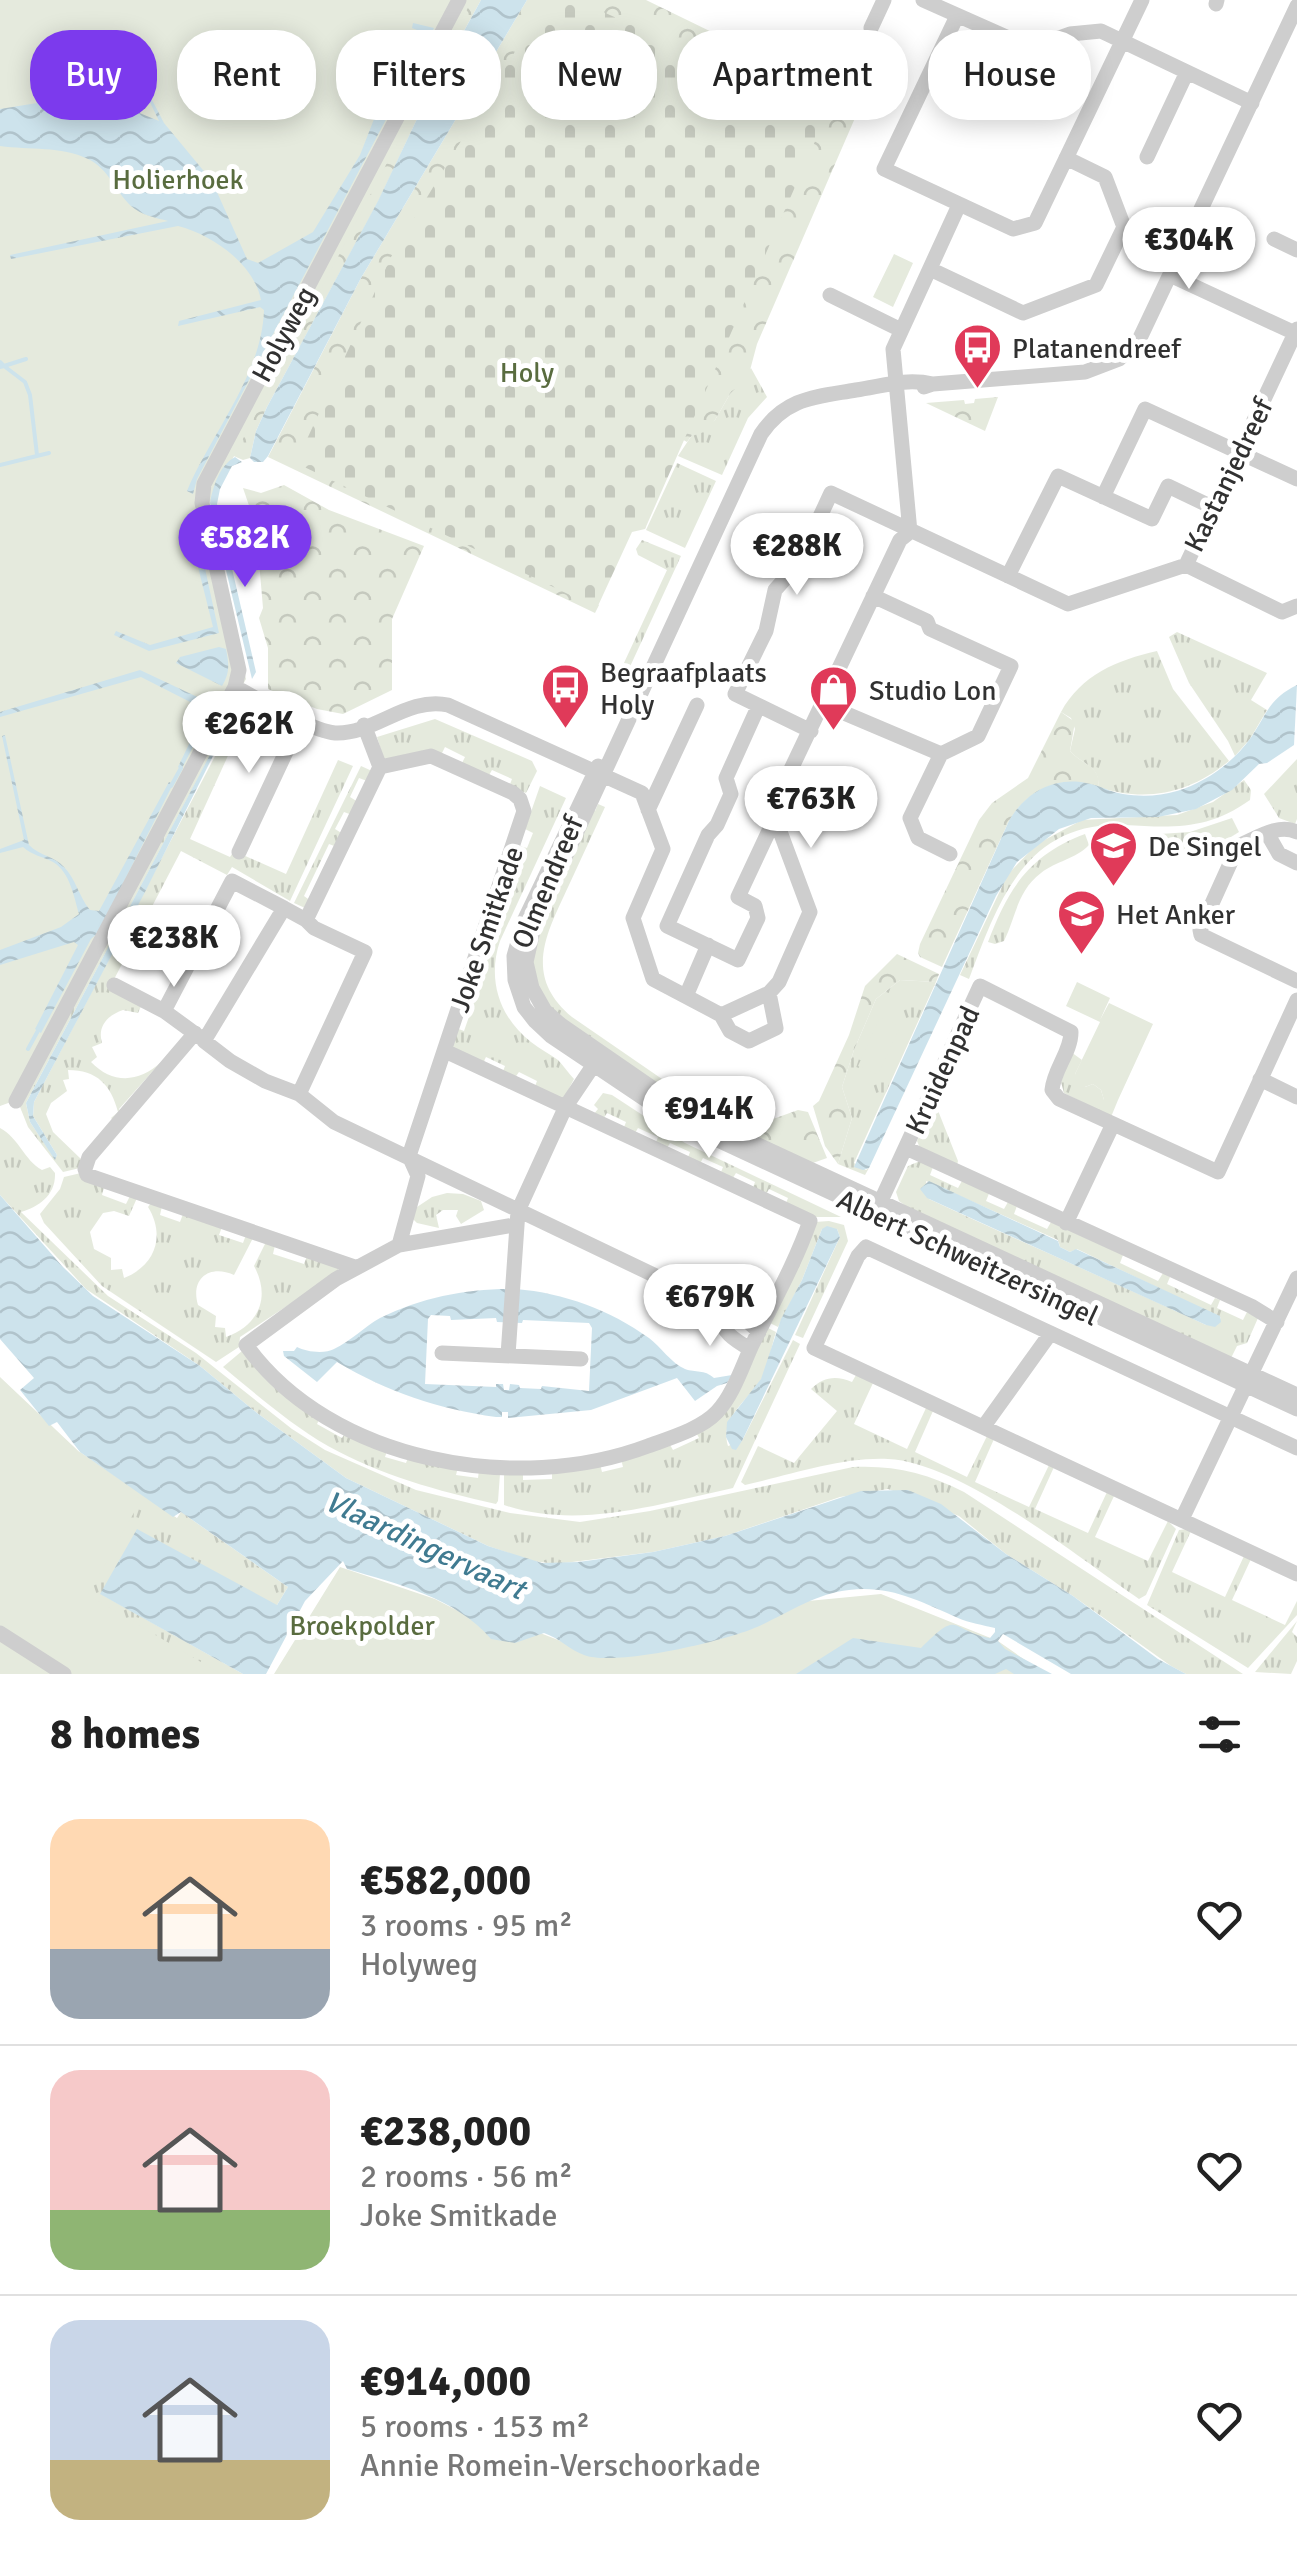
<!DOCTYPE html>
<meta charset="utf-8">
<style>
:root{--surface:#fff;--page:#f2f2f2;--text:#222;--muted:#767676;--line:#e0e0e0;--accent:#7c3aed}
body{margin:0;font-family:Signika,sans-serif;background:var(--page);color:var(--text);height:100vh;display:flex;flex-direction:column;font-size:38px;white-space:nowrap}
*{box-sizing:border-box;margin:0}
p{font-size:32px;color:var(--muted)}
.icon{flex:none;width:55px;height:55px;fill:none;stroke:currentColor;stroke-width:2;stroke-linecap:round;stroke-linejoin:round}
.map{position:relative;height:1674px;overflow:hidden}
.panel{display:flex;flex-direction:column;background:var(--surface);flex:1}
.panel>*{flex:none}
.banner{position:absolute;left:30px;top:30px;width:1238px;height:90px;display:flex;gap:20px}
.price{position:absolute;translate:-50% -85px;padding:0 22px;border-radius:35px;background:#fff;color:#222;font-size:32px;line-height:65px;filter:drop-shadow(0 2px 5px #0008)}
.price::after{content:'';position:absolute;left:50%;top:60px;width:30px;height:22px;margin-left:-15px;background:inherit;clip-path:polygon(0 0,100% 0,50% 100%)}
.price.on{background:var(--accent);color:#fff}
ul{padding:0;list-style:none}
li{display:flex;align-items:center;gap:30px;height:250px;padding:0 50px}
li+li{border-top:2px solid var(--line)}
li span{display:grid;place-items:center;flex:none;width:280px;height:200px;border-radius:30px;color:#555}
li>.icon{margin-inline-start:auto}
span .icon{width:120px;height:120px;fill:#fffc;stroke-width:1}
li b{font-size:42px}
h2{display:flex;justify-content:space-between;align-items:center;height:120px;padding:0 50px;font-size:42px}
.pill{padding:0 35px;border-radius:40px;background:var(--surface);box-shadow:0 5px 25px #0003;font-size:35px;line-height:90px}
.pill.on{background:var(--accent);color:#fff}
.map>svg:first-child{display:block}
.grass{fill:url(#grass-tufts);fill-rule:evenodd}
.forest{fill:url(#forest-crowns)}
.cemetery{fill:url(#cemetery-stones)}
.park{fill:#e5eadd}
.water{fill:url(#water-waves);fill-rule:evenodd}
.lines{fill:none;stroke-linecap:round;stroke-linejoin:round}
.stream{stroke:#cde3ec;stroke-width:4}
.minor{stroke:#cecece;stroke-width:15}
.labels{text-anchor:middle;stroke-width:10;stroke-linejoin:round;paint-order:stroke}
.park-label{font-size:28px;fill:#596c3f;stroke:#fff}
.street-label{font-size:28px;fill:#313131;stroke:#fff}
.poi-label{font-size:28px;fill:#313131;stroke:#fff;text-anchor:start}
.water-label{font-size:30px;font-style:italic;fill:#407b91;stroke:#fff}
</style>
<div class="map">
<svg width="1297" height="1674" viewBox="0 0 1297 1674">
<defs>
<pattern id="grass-tufts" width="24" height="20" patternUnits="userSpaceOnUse" patternTransform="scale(2.5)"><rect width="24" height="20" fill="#e5eadd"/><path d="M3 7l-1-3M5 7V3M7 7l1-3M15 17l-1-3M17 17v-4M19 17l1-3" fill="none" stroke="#c5c9be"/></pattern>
<pattern id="forest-crowns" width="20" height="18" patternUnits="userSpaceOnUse" patternTransform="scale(2.5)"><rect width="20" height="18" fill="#e5eadd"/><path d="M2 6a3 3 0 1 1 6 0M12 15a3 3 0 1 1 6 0" fill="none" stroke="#c5c9be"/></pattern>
<pattern id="cemetery-stones" width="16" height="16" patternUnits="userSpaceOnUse" patternTransform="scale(2.5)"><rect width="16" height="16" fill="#e5eadd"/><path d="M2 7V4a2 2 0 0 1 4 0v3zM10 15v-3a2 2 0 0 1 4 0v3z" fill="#c5c9be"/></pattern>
<pattern id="water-waves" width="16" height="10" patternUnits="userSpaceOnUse" patternTransform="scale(2.5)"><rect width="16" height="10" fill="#cde3ec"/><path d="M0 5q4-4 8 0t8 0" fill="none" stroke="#b0c3cb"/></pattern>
</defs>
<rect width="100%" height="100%" fill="#fff"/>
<path class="grass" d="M751,368L767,397L748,418L722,475L678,456L692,435L715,420L730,394Z
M677,463L716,481L685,548L646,530Z
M642,540L681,556L622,684L610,680L609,676L617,678L667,570L638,555L636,549Z
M1177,632L1267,673L1251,700L1267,710L1250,739L1235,756L1228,741L1189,683L1169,637Z
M1157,651L1173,689L1229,761C1190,793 1147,803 1098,787C1101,766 1082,765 1070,751L1075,729L1071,718L1061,712C1081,675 1117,660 1157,651Z
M232,707L247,714L190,839L230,857L234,851L286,874L338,760L353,766L290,901L232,867L227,875L181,851L110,987L142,1004L138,1013L123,1010C108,1015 97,1026 102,1043L92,1047L97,1057L91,1062C112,1084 139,1083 161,1062L119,1109L121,1112L113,1120L111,1118L118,1112C111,1085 97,1070 68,1070L69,1079L63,1080L67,1091L51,1103L46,1114L53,1132L81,1159L80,1168L63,1172L28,1127L20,1107ZM231,716L235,718L34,1102L33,1116L57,1155L55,1159L30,1122L26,1103Z
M435,719L532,761L537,771L526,793L509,787L512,779L492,770L488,777L461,765L465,757L445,747L441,755L384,760L377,737Z
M1297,759V819L1295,824L1279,818L1264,794Z
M361,766L372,771L367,781L359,778L350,797L358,802L352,815L344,812L335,829L343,834L337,847L329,844L304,896L311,901L305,908L294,903Z
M1244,780L1251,790L1250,800C1208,830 1173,828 1125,825C1025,821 998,902 969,979L960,975L1008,874L1037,844L1082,820L1177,815L1213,802Z
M540,786L566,798L500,941C487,979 499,1017 531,1042C540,1049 550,1054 558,1060C564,1066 568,1073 574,1079L565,1096L560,1099L534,1089L537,1081L519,1072L514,1079L502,1074L505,1066L486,1057L482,1065L452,1048L456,1028L464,1031L471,1011L464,1007L471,985L479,987L486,967L478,963L487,940L495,942L502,922L494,918L502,896L510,898L517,878L509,875L519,846L527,848L533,833L525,829Z
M598,804L605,807C593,833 581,859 569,885C547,933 522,975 572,1017L707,1110L745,1129L743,1133L692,1109L547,1007L532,970L534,937L592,810L595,811Z
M1232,818L1239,832L1226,840L1208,841L1197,852L1185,857L1160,834L1190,832Z
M1085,834L1089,845C1076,859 1056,861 1041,873C1017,891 1016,917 1004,941L995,944L988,942C1008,889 1029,855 1085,834Z
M900,980L936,982L854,1163L866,1170L869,1168L865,1175L838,1164L852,1118L842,1087L854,1050L876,999Z
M1071,1052L1082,1060L1075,1074L1085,1087L1093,1084L1101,1090L1104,1100H1118L1111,1117L1064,1093L1061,1082Z
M603,1093L612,1095L685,1143L841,1217H808L785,1206L788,1198L769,1189L765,1196L752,1190L755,1182L736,1173L731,1181L720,1175L723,1167L703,1158L699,1166L687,1160L690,1152L670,1143L666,1150L655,1145L658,1137L638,1128L634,1135L623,1130L626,1122L607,1113L602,1121L593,1115L598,1109L594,1105Z
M935,1103L958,1161L957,1165L920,1148L917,1141Z
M0,1128C19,1138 24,1160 42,1170L50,1167L55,1173C56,1195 39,1207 21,1212L108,1296L196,1353L292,1429L325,1450L416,1490L510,1513L580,1522L650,1511L853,1467C894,1465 927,1473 964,1492L1243,1674H1186L1171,1666L1073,1596L1006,1554L959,1516L888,1489L840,1497L725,1536L653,1552L556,1564L532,1561L488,1546L346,1478L257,1413L200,1366L86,1289L0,1195Z
M920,1161L933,1167L930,1175L958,1188L963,1179L990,1191L986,1201L1004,1209L1008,1202L1017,1206L1014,1214L1047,1229L1051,1222L1123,1255L1120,1263L1158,1281L1163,1273L1170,1277L1167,1284L1211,1305L1215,1298L1220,1300L1217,1308L1243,1320L1247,1312L1258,1318L1247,1343L1237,1346L1230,1360L906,1206L899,1201L896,1192L908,1166ZM926,1181L1058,1240L1060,1247L1070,1252L1077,1249L1221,1318L1206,1325C1114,1282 1021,1242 929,1199Z
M81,1173L104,1187L102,1195L126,1204L130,1196L137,1198L129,1216L114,1211L103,1213L90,1232L94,1249L111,1258V1270L122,1269L124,1278C155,1266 166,1236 148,1207L151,1203L162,1206L160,1215L180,1222L183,1214L222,1227L219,1235L243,1243L246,1235L253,1238L234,1275C210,1264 190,1278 198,1305L216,1316L215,1327L225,1328L226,1337C259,1325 271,1297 254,1266L266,1242L275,1245L273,1254L304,1264L307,1256L339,1267L337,1273L240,1337L239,1347L216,1362L102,1286L44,1223L40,1214L60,1189L64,1177Z
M447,1193L463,1194L481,1201L484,1210L461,1224L456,1216L458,1210H443L436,1215L439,1228L417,1223L412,1218L414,1209L432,1197Z
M829,1221L844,1225L848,1241L803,1338L795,1335L840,1237L837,1229H822L802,1280L778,1327L770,1323L815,1222Z
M768,1328L776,1332C771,1347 769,1365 762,1378C750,1399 719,1417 728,1446L742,1441L793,1340L800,1344L733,1488C659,1504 578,1530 504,1505V1474L523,1472V1480L552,1479V1471L600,1464L602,1472L623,1467L621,1459L669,1443L673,1450L699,1438L695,1430L718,1417Z
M242,1351L270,1379L321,1416L317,1424L342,1438L347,1430L388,1448L385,1457L406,1463L409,1455L458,1467L456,1475L478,1478L479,1470L500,1474L498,1501L496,1504C438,1491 380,1475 328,1446C290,1424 257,1395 223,1367Z
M856,1375L873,1383L854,1424L907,1449L926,1408L933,1411L915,1452L967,1477L987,1436L994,1439L975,1482L1029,1507L1049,1465L1054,1467L1035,1509L1088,1533L1107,1492L1114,1496L1095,1537L1148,1561L1168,1521L1176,1529L1146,1595L1139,1599C1078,1557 960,1462 888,1459C841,1457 790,1475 745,1485L741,1482L758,1446L794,1463L837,1411L811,1389C823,1377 836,1375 852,1382Z
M80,1452L177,1518L181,1512L288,1587L277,1605L101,1594L243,1674H123L0,1576L64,1463Z
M1187,1529L1191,1531L1172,1572L1225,1597L1244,1556L1251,1559L1232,1600L1285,1625L1297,1601V1615L1248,1668L1147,1605L1179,1530Z
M1297,1621L1292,1632L1297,1637V1661L1291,1674L1255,1672Z"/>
<path class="forest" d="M467,0H481L426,100L378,202L267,407L256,431L250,458L243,460L229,454Z
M527,0H646L837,93L854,109L855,118L757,344L749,374L730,394L715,420L700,434L692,435L687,442L671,433L365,492L599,605L595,613L268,457L361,278Z
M998,397L985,431L926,403L964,400L965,404L974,403L975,399Z
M284,485L329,510L424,546L392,619V690L343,714L317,709L268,689V648L259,618L263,608L256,526L243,488L261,493Z
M1061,712L1075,722L1070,751C1082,765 1102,766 1098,787C1062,773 1026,790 1008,823L942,967L920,957L918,953L920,944L979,820L992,803L1028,778Z
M897,954L939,974L936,982L900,980L876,999L854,1050L842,1087L852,1118L838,1164L825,1146L813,1106L819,1101L849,1035L865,986Z
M798,1110L808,1112L827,1158L810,1164L743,1133L745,1129Z"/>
<path class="cemetery" d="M546,0H577L827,114L645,529L632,532L597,608L296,463L391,257Z"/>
<path class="park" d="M0,0H472L209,504L246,679L22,1098L0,1106Z
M894,254L913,263L893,307L873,297Z
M1077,982L1110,998L1100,1020L1109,1003L1153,1024L1118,1100H1104L1101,1090L1093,1084L1082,1088L1077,1086L1075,1074L1100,1022L1066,1006Z
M880,1017L900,1026L878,1075L858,1066Z
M0,1377L91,1463L141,1500L88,1595L221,1674H0Z
M340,1567L435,1599L487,1626L535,1631L599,1656L808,1601L881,1594L998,1641L1045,1674H274Z"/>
<path class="water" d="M481,0H527L361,278L268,456L263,462H254L250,458L256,431L267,407L378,201L426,100Z
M413,23L434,28L197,479L193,494L187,491C212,432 262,375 264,310L260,307L178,326L179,321L261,300C254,264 213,235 178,226L11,259L10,255L168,221C156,218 141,215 131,206C115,191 109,169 88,159C61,146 29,150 0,146V109L93,94L159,121L147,96L142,65L129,60L144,63L150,96L164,123L212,181L247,259L258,263L313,232L360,155L376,114L425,33L412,28Z
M235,457L242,462L232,466L220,489L217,504L256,672L252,679L210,503C213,486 220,465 235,457Z
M193,526L196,527L219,633L149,651L114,635L116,631L150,645L213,627L189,531Z
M219,647L226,649C229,664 230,673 222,686L176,663L180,657Z
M140,670L208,702L210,714L181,770L178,767L203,715L202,708L141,677L0,717V712Z
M1297,685L1294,745L1267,763L1259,764L1232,790L1196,809L1158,817L1091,818L1059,829L1017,862L996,896L869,1168L863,1170L854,1167L1008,823C1023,794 1053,776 1086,783C1099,785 1110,792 1123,794C1142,797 1160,796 1177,791C1207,782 1235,761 1252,736C1268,712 1269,699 1297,685Z
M233,716L145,892L34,1102L33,1116L57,1155L55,1160L30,1122L26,1103L230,717Z
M5,735L29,845C40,856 54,856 64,867C76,879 79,897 90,910L99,911L169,782L173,784L98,933L91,939L41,1033L35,1029L78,945L74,942L0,965V950L61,927L79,914C74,897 70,872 53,862C42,856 33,856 23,847L0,853V849L24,840L2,736Z
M929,1181L1058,1241L1060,1247L1070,1252L1076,1249L1220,1316L1221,1322L1215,1327L1206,1325L927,1198L920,1189Z
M0,1195L62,1266L93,1296L200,1366L257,1413L346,1478L488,1546L542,1563L578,1562L653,1552L725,1536L861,1491L908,1490L941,1504L1006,1554L1073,1596L1158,1659L1186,1674H1071L1003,1634L998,1641L1005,1649L1052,1674H1014L1006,1669L995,1674H796L853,1638L921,1648C961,1608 948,1630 990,1638L995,1632V1628C983,1625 969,1623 958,1618C921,1602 891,1585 849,1590C817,1593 786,1614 757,1627C725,1641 616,1667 584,1655C570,1650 559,1638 544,1633L515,1643L491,1639C456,1598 398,1584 347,1569L343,1561L305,1601L266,1674H243L100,1594L137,1529L277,1605L288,1587L181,1512L173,1517L80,1452L57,1422L49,1426L20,1390L34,1378L0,1339Z
M827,1226L837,1229L840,1237L742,1441L736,1450L732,1449L726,1437L727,1422L761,1379L781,1319L802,1280L822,1229Z
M516,1289C564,1293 610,1310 649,1338C660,1346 672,1364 685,1369C696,1373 704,1369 714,1378L732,1375L727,1383L717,1386L695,1401L677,1378L591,1410L508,1418V1412H502V1417H496C438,1409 388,1392 337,1362L317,1382L284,1356L283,1351H294L297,1347C306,1352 325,1354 334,1349C351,1341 364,1327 380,1318C423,1297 468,1288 516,1289ZM431,1315L450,1316L451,1320L496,1318L497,1322L522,1323L523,1320L589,1323L592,1328L589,1391L542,1386L541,1389L520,1388L519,1385L510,1384L509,1390H504L503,1384H496V1387L425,1384L428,1319Z"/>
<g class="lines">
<path class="stream" d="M0,362L4,366L26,359
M0,367L4,366L25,382L30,395L37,455
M0,465L49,453
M171,786L181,768
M28,1049L40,1027"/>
<path class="minor" d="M923,0L1031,48L1070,34L1101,31L1252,103
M1216,4L1217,0
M957,16L884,169L1013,229L1035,223L1142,0
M871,28L884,0
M1147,157L1187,72
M1274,239L1297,250
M930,269L1023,313L1096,285L1124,227L1105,177L1066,158
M1172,276L1297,334
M830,295L901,330
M933,384C905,378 883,386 856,390C816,397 786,397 761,434L535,922L526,962L532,988L545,1011L561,1025L687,1112L1297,1395
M924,387L933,384L1085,372L1119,359L1139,340L1297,6
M1103,497L1145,409L1297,479
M1186,565L1282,612L1297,606
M1008,576L1058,476L1152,519L1168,486L1214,508
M873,596L927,621L930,629L1011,666L978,736L941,754L910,818L918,838L950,854
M235,687C258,699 311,731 335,733C374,735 407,696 448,705L642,793L663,849L633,918L653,979L721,1015L769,993L779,982L810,912L775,818L774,805L900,540L910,532L893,349L959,205
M823,704L941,754
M758,707L726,778L731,794L717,825L708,835L667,926L738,960L758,918L755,906L738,897L775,818
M364,725L380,767L431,756L513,793L520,799L524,811L409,1156L418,1176L399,1245
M811,731L735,694L766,631L775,590L798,564L831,493L1068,604L1186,565L1297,329
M598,766L524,921L514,956L515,980L524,1007L535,1021L551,1036L679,1122L1297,1409
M380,767L306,920L284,908L204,1041L230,1061L265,1081L299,1094L334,1122L683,1289L718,1313C737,1310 746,1319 759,1332
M648,810L697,705
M1297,832C1278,823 1257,838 1238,846L1200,930L1201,935L1297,981
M1267,833L1279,854L1297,863
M239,852L301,720
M114,985L164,1011L201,1038
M686,996L708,945
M164,1011L232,881L284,908
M721,1015L730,1031L749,1041L776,1028L769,993
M195,1033L89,1157L85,1169L87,1175L355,1267
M445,1051L810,1221C795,1264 772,1304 752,1345C742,1367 733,1395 717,1412C701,1429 670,1438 648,1446C518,1495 331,1463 246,1345L336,1279L399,1245L514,1225
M1260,1079L1297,1097
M299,1094L365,952L314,928L306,920
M16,1101L235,687L239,670L202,503L204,484L459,0
M906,1148L1251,1306L1277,1322
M879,1205L980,986L1071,1032C1071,1052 1054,1069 1052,1090L1059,1099L1218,1172L1297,1000
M1066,1223L1113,1124
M718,1313C723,1333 733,1339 750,1349
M442,1353L581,1359
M508,1355L518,1211L566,1106L599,1057
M984,1426L1050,1334
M1297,1448L866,1247L858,1256L814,1348L1297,1574
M1182,1519L1297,1278
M0,1633L64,1674"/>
</g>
<defs>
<symbol id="bus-pin" viewBox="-11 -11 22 30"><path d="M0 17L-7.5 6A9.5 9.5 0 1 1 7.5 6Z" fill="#e03a59" stroke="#fff"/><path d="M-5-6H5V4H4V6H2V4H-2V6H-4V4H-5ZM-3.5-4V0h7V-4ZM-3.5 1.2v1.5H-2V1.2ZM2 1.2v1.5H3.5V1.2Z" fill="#fff"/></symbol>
<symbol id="shop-pin" viewBox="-11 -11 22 30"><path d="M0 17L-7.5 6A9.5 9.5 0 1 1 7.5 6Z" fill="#e03a59" stroke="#fff"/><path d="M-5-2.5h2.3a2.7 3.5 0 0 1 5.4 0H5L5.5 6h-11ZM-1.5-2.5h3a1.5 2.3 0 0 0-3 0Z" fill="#fff"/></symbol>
<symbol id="school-pin" viewBox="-11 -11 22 30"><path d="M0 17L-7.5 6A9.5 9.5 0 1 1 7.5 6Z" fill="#e03a59" stroke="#fff"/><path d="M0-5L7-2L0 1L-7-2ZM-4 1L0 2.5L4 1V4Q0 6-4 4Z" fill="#fff"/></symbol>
</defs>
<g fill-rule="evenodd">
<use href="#bus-pin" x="950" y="320" width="55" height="75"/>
<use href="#bus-pin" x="538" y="660" width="55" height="75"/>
<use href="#shop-pin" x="806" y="662" width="55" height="75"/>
<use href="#school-pin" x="1086" y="818" width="55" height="75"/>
<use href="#school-pin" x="1054" y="886" width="55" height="75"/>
</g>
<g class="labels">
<g class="park-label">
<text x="178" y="189">Holierhoek</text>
<text x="527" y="382">Holy</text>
<text x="362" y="1635">Broekpolder</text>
</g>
<g class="street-label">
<text transform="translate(283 334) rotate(-62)" y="10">Holyweg</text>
<text transform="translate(1228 475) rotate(-64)" y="10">Kastanjedreef</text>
<text transform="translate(547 882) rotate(-67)" y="10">Olmendreef</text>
<text transform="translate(486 929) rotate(-71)" y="10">Joke Smitkade</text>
<text transform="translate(942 1070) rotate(-65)" y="10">Kruidenpad</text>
<text transform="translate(968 1257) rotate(25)" y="10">Albert Schweitzersingel</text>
</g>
<g class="poi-label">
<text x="1012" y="358">Platanendreef</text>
<text x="600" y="682">Begraafplaats<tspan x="600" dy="32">Holy</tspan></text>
<text x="869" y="700">Studio Lon</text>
<text x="1148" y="856">De Singel</text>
<text x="1116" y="924">Het Anker</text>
</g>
<g class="water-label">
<text transform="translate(425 1545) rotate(25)" y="10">Vlaardingervaart</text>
</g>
</g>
</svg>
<b class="price" style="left:1189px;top:292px">€304K</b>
<b class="price on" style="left:245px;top:590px">€582K</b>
<b class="price" style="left:797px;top:598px">€288K</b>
<b class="price" style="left:249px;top:776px">€262K</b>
<b class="price" style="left:811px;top:851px">€763K</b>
<b class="price" style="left:174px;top:990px">€238K</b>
<b class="price" style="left:709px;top:1161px">€914K</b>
<b class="price" style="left:710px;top:1349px">€679K</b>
<div class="banner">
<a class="pill on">Buy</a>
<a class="pill">Rent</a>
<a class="pill">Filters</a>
<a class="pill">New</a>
<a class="pill">Apartment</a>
<a class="pill">House</a>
</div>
</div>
<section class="panel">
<h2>8 homes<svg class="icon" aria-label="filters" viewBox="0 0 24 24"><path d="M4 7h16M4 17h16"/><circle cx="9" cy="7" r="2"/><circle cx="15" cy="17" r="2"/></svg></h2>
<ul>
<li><span style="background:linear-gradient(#ffd9b3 65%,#9aa5b1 0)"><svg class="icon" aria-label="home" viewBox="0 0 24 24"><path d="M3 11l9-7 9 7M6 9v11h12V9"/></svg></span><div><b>€582,000</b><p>3 rooms · 95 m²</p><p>Holyweg</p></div><svg class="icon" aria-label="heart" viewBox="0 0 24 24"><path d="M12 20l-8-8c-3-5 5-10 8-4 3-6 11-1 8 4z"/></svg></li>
<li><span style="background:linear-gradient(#f6c9c9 70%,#8fb573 0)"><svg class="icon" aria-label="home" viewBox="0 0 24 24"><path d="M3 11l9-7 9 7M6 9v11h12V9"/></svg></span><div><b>€238,000</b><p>2 rooms · 56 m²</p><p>Joke Smitkade</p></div><svg class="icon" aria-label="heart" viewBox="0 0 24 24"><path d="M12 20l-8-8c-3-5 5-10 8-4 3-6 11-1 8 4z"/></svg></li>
<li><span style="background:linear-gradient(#c9d6e8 70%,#c2b280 0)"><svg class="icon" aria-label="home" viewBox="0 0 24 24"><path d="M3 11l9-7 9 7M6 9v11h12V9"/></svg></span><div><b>€914,000</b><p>5 rooms · 153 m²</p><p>Annie Romein-Verschoorkade</p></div><svg class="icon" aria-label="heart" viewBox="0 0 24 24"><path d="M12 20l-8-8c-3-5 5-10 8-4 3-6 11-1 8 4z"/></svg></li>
</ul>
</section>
